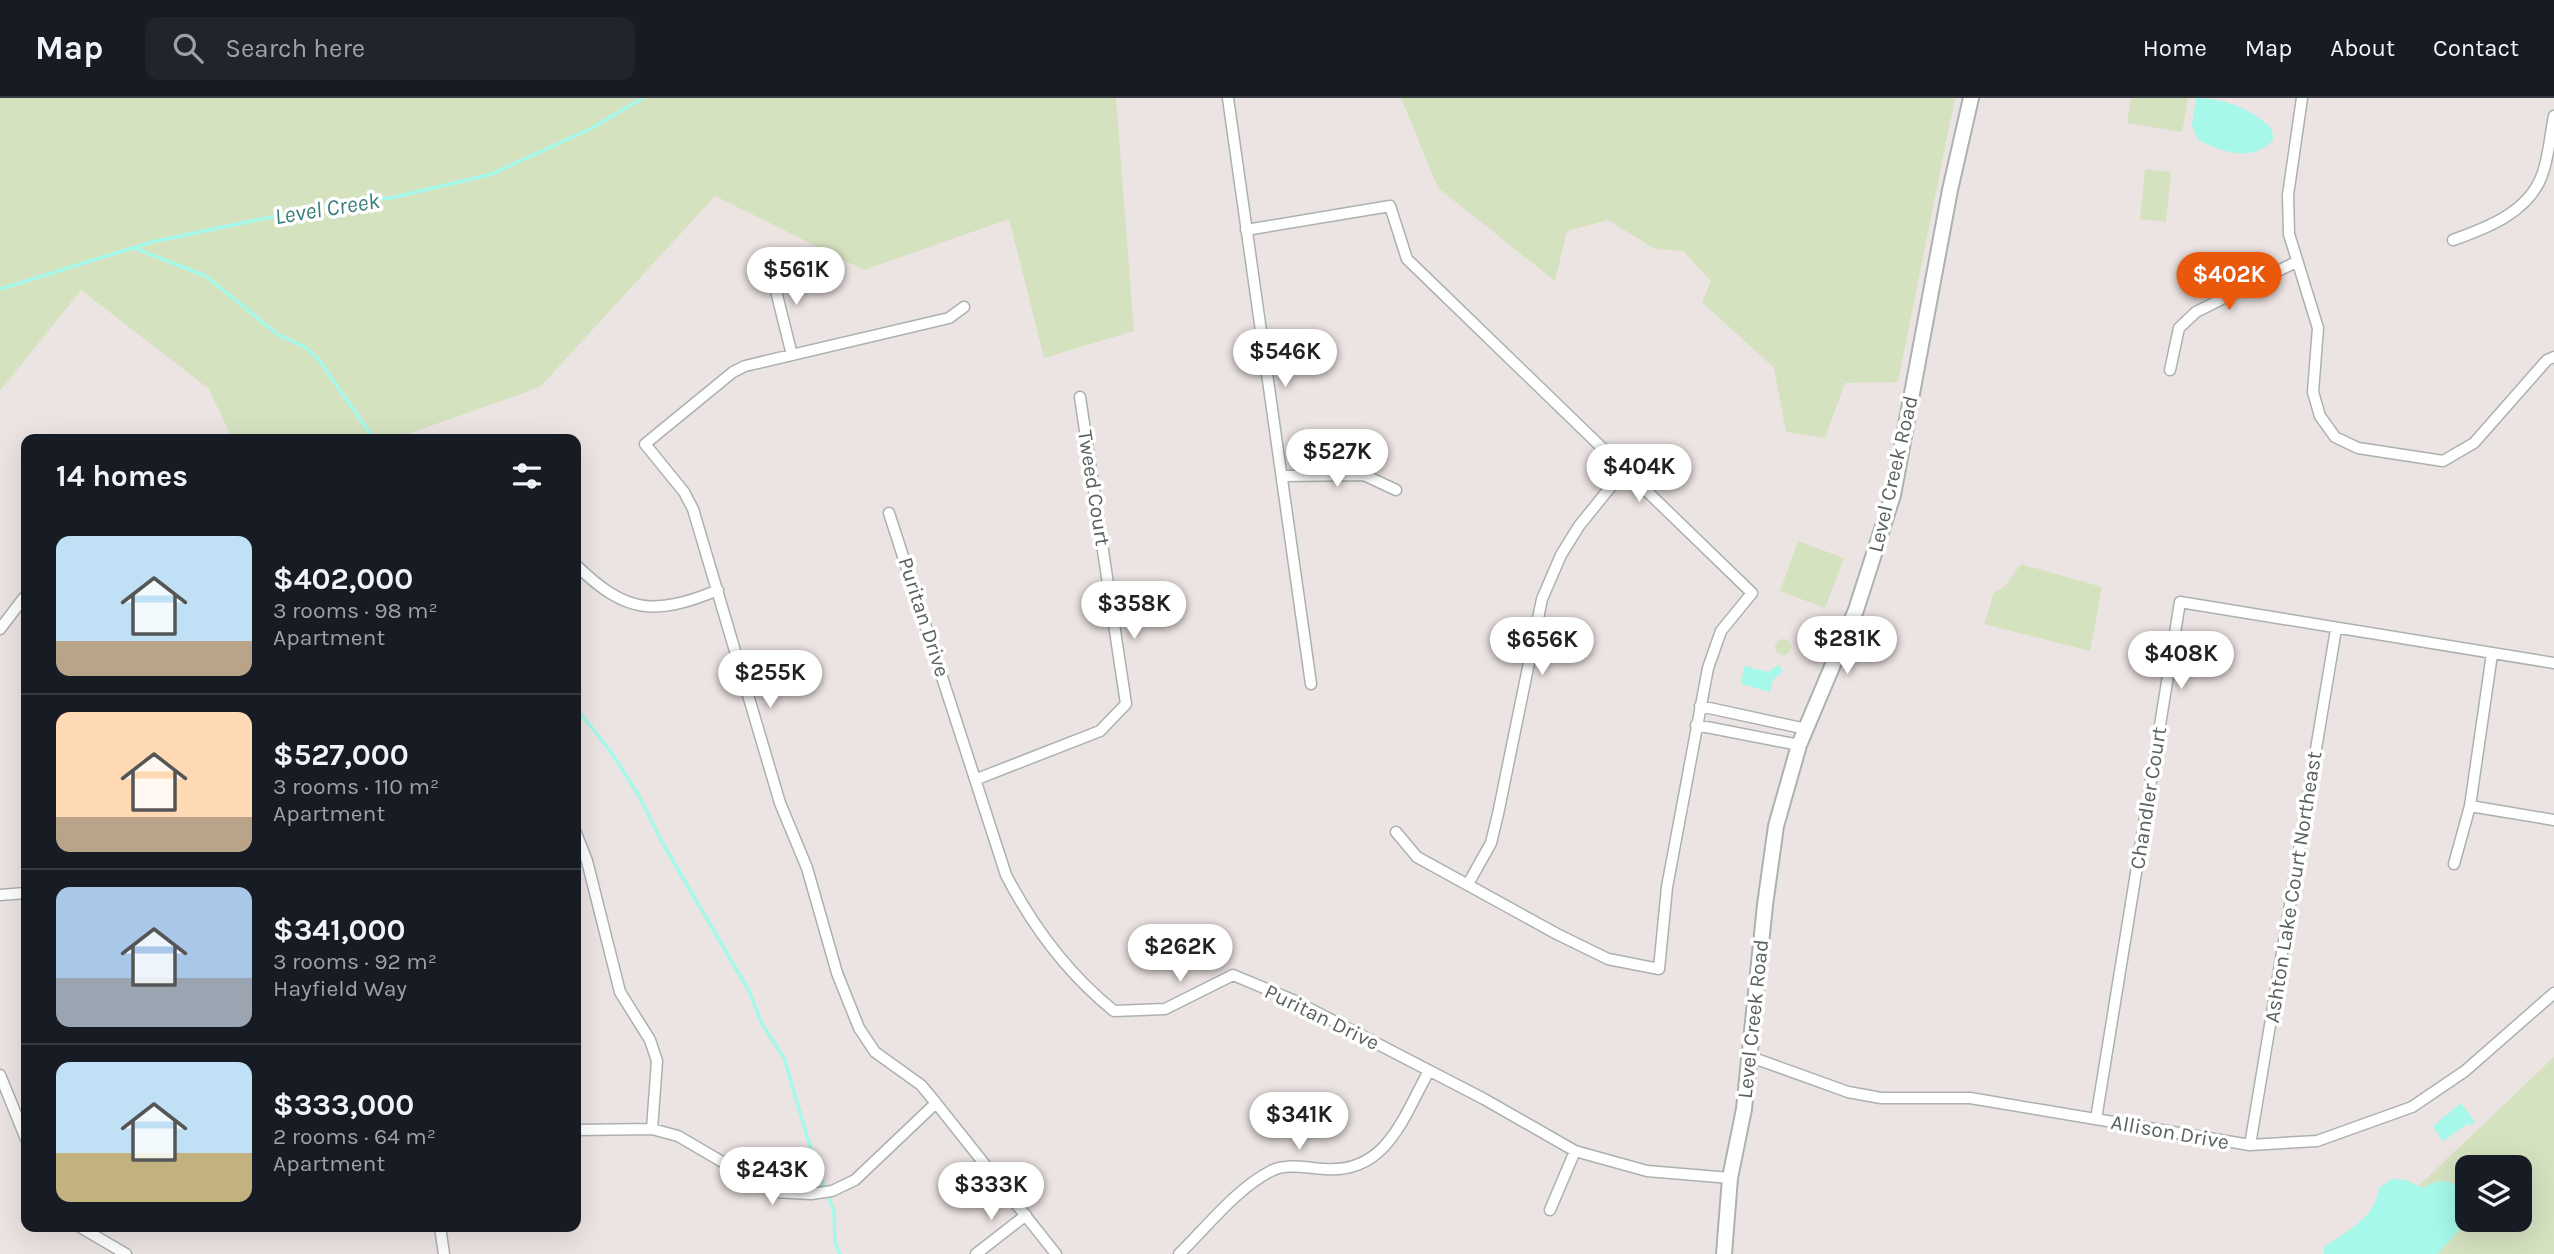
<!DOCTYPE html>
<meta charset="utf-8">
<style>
:root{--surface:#171b24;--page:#20242c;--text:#f1f3f6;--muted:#9ea1a6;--line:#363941;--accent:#ea580c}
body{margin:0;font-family:Karla,sans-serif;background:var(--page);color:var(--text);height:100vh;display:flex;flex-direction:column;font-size:26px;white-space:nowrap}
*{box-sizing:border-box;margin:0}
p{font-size:23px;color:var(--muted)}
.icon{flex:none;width:38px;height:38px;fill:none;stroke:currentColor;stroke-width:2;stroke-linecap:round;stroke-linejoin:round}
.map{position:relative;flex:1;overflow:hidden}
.sheet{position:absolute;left:21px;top:336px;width:560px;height:798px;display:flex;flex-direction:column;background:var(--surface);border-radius:14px;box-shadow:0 7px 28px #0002}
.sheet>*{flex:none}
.controls{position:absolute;left:2455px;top:1057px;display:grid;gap:14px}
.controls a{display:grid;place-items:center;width:77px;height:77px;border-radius:14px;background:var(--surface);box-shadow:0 7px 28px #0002;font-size:35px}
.price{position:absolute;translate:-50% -60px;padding:0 16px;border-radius:24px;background:#fff;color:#222;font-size:23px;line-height:46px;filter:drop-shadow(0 2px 4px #0008)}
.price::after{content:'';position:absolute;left:50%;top:42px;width:21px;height:16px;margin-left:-10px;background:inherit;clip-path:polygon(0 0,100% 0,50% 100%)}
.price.current{background:var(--accent);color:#fff}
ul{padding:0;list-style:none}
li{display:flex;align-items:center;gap:21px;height:175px;padding:0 35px}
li+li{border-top:2px solid var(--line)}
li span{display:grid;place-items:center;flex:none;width:196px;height:140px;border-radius:14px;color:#555}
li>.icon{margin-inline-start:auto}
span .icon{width:84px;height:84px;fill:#fffc;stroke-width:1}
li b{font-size:30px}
h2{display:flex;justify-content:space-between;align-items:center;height:84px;padding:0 35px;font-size:30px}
header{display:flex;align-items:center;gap:42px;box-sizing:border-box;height:98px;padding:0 35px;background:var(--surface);border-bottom:2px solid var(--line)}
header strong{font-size:33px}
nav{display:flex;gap:38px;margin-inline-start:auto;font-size:24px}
.search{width:490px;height:63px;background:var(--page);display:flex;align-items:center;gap:18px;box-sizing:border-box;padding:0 24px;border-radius:14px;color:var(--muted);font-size:26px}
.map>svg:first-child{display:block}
.green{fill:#d5e2c0;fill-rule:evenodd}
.water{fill:#a5f8ea}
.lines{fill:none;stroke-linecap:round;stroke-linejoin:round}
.stream{stroke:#a5f8ea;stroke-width:3.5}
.street-casing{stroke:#abb1b1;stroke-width:13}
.secondary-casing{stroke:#aab2b2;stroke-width:18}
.street{stroke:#fff;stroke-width:10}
.secondary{stroke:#fff;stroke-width:14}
.labels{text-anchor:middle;stroke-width:7;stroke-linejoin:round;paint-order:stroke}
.street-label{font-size:21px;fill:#5a6261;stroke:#fff}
.water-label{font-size:23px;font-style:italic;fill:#367f78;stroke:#fff}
</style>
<header>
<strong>Map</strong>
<div class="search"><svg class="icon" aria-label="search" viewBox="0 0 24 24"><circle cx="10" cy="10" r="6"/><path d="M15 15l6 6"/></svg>Search here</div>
<nav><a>Home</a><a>Map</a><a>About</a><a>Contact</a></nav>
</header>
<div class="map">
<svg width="2554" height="1156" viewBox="0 0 2554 1156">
<rect width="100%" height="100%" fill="#ece4e2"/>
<path class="green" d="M0,0H1116L1134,233L1044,260L1009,121L864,172L715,98L540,289L394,341H232L209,291L81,192L0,293Z
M1401,0H1955L1898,284L1845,285L1825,340L1786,334L1774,270L1702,204L1711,183L1683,153L1655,151L1608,122L1567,133L1555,183L1438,90Z
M2131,0H2188L2182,34L2127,25Z
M2145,71L2171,74L2166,124L2140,121Z
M1798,443L1844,460L1825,510L1780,493Z
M2021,466L2102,489L2090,553L1984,526L1994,494L2004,489Z
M1775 549a8 8 0 1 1 16 0a8 8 0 1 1-16 0Z
M2554,959V1156H2347ZM2468,1069H2520V1122H2468Z"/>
<path class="water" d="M2196,0C2223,0 2253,11 2272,31L2273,42C2252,65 2223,54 2198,42L2192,27Z
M1744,568L1768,574L1778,567L1783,573L1773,582L1770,594L1741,586Z
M2461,1005L2475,1024L2471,1027L2469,1025L2443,1043L2433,1028Z
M2392,1081L2405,1082L2423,1090C2440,1079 2448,1083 2466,1090L2469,1122L2437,1156H2324V1149C2346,1134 2376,1119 2379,1090Z"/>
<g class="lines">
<path class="stream" d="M134,150L206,178L277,236L305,249L319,262L374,341
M0,191L152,144L347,103L391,100L492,76L590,31L643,0
M576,610L611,654L639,698L662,744L749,893L762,926L784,960L817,1072L834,1113L835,1145L840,1156"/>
<defs>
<path id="street" d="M1228,0L1311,586
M2302,0L2288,97L2289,136L2318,230L2313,294L2320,318L2335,339L2358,350L2443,363L2474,345L2547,262L2554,259
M1246,132L1390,108L1407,161L1752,495L1721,533L1708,570L1667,789L1659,871L1608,861L1557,836L1417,759L1396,734
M2453,142C2487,130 2529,114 2542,77C2549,59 2550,37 2554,18
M770,169L792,257
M964,209L949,220L745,268L733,274L645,346L684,394L693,411L780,705L807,770L837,875L859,930L875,954L921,987L936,1005L1056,1156
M2170,272L2179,230L2196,214L2296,164
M1282,378L1364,377L1396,392
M889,415L1006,777C1033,829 1068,876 1114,913L1165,911L1233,877L1293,902L1484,1001L1575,1053L1647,1073L1730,1080
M576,467C626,516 655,518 718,492
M0,531L26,497
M1700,608L1806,631
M1696,627L1799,647
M977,681L1100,633L1126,606L1080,299
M2470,708L2554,722
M576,735L587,763L620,894L650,942L657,963L652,1031
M2454,766L2470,708L2492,556
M1468,786L1491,745L1498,716L1542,501L1561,457L1579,428L1625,371
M0,797L26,795
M1748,958L1848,994L1881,1000H1970L2250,1047L2317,1043L2412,1009L2465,973L2554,895
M0,977L26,1041
M2096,1021L2180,504L2554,565
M576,1032L652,1031L678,1038L774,1094L811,1096L832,1093L855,1082L936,1005
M2250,1047L2336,531
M1550,1112L1575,1053
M80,1129L126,1156
M440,1129L444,1156
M976,1156L1026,1117
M1179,1156C1207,1129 1236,1091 1271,1073C1287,1065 1307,1070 1324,1071C1387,1076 1403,1019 1429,973"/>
<path id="secondary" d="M1724,1156L1730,1080L1744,1011L1765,807L1776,728L1799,647L1856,512L1893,397L1950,92L1971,0"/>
</defs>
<use href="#street" class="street-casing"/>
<use href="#secondary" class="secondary-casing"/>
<use href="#street" class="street"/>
<use href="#secondary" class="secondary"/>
</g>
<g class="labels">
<g class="street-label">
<text transform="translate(1893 376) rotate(-77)" y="7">Level Creek Road</text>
<text transform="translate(1094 390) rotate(81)" y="7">Tweed Court</text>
<text transform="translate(924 519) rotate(72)" y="7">Puritan Drive</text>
<text transform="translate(2148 700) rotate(-81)" y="7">Chandler Court</text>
<text transform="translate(2293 789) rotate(-81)" y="7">Ashton Lake Court Northeast</text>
<text transform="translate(1322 919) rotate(26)" y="7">Puritan Drive</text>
<text transform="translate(1753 921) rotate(-84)" y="7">Level Creek Road</text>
<text transform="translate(2170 1034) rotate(10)" y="7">Allison Drive</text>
</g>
<g class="water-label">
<text transform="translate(327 110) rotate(-9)" y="8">Level Creek</text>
</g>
</g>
</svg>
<div class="controls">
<a><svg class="icon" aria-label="layers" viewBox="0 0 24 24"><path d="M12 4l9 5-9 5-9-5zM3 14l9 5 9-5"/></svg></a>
</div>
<b class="price" style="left:796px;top:209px">$561K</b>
<b class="price current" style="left:2229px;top:214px">$402K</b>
<b class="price" style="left:1285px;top:291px">$546K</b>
<b class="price" style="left:1337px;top:391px">$527K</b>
<b class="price" style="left:1639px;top:406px">$404K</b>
<b class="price" style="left:1134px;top:543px">$358K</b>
<b class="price" style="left:1847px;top:578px">$281K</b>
<b class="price" style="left:1542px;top:579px">$656K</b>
<b class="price" style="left:2181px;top:593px">$408K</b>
<b class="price" style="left:770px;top:612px">$255K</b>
<b class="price" style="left:1180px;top:886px">$262K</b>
<b class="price" style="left:1299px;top:1054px">$341K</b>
<b class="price" style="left:772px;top:1109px">$243K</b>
<b class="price" style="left:991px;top:1124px">$333K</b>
<section class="sheet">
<h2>14 homes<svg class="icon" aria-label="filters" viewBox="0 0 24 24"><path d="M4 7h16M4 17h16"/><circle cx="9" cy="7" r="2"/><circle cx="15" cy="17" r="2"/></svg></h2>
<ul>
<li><span style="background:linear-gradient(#bfe0f5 75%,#b9a48a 0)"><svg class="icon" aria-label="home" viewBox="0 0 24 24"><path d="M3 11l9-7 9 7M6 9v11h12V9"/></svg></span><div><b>$402,000</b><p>3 rooms · 98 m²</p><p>Apartment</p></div></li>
<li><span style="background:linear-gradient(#ffd9b3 75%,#b9a48a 0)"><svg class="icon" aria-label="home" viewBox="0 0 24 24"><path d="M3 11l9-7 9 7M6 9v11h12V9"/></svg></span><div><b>$527,000</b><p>3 rooms · 110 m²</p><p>Apartment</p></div></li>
<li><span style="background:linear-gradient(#a9c7e8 65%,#9aa5b1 0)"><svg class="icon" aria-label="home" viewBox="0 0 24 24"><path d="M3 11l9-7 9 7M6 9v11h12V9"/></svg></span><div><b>$341,000</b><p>3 rooms · 92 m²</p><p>Hayfield Way</p></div></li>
<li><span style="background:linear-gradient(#bfe0f5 65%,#c2b280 0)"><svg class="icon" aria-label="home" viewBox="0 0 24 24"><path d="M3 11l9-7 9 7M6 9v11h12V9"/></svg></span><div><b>$333,000</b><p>2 rooms · 64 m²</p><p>Apartment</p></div></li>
</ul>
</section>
</div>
